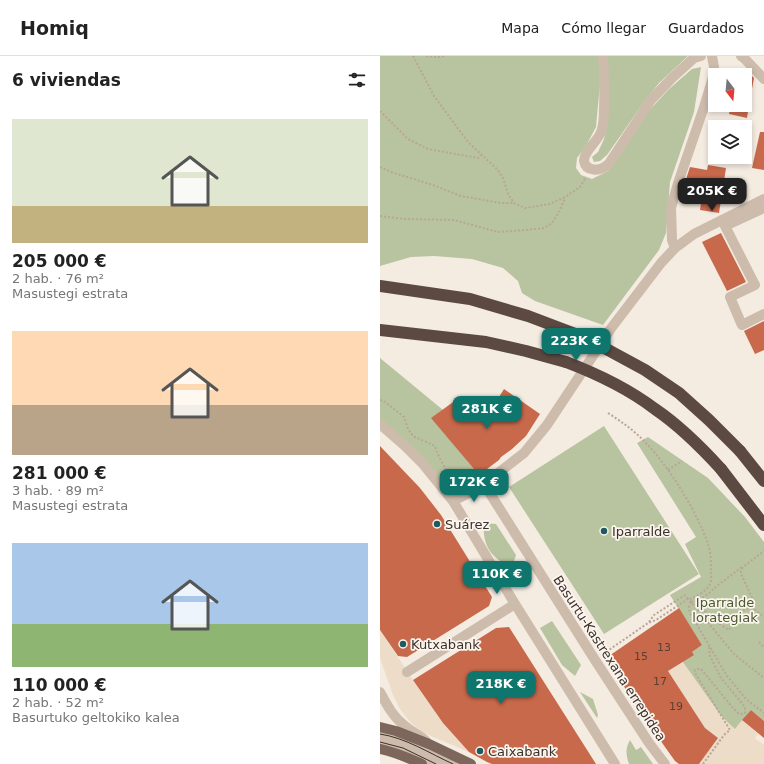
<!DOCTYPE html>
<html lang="es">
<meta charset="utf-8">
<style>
:root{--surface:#fff;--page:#f6f6f6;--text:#222;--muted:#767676;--line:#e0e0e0;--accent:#0f766e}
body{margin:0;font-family:"DejaVu Sans",sans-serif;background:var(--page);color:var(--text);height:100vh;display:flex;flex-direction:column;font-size:15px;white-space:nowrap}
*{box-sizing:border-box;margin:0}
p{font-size:13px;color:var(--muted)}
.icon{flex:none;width:22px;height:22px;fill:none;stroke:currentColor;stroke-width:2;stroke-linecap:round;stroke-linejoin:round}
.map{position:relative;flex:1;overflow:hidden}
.sheet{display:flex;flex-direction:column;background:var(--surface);width:380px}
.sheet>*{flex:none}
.needle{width:26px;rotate:164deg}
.tools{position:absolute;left:328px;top:12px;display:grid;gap:8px}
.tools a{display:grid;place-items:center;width:44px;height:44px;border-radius:0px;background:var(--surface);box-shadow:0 2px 6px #0003;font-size:20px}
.price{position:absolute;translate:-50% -34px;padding:0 9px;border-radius:8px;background:var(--accent);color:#fff;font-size:13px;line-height:26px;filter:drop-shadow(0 1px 2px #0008)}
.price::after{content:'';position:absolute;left:50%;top:24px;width:12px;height:9px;margin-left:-6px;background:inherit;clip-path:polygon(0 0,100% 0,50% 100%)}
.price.active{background:#222;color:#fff}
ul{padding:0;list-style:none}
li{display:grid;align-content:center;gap:8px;height:212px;padding:0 12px}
li span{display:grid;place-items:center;height:124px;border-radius:0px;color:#555}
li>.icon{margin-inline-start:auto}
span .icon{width:72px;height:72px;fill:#fffc;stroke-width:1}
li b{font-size:17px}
h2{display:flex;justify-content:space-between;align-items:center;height:48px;padding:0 12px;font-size:17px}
header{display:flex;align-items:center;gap:24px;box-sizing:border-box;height:56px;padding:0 20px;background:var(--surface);border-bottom:1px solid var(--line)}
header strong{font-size:19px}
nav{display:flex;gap:22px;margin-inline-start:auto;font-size:14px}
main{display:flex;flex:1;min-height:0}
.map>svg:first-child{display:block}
.green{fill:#b8c4a0}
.plaza{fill:#ecdcc8}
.building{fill:#c8694b}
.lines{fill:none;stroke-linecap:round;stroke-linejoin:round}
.path{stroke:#b9a596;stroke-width:2;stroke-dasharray:2 2;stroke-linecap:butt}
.minor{stroke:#cdbbac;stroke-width:10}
.major{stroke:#7d675c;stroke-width:10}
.highway{stroke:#5c4a42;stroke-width:12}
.tram{stroke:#3b302b;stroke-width:1}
.highway-bridge{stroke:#5c4a42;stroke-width:12}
.poi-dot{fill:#1f5a5e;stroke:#fbf5ee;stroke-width:1.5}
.labels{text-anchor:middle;stroke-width:3.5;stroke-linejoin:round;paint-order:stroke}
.number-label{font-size:11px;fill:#5e3e33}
.poi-label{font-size:13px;fill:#3b302b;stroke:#fbf5ee;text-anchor:start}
.park-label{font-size:13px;fill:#4a5a2e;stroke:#fbf5ee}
.street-label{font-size:13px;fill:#3b302b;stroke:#fbf5ee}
</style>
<header>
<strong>Homiq</strong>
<nav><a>Mapa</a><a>Cómo llegar</a><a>Guardados</a></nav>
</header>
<main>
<section class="sheet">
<h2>6 viviendas<svg class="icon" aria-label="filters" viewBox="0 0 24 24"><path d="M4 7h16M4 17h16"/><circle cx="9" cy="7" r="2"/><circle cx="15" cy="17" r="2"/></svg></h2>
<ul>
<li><span style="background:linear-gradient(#dfe7d0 70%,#c2b280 0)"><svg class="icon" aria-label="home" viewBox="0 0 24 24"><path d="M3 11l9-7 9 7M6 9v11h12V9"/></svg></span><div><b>205 000 €</b><p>2 hab. · 76 m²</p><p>Masustegi estrata</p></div></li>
<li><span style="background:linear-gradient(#ffd9b3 60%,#b9a48a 0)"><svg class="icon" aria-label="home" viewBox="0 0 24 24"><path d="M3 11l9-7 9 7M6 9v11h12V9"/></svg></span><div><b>281 000 €</b><p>3 hab. · 89 m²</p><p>Masustegi estrata</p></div></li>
<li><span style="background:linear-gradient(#a9c7e8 65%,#8fb573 0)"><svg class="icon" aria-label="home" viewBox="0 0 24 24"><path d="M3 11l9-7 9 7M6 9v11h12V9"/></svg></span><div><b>110 000 €</b><p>2 hab. · 52 m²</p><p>Basurtuko geltokiko kalea</p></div></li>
</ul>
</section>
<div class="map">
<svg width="384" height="708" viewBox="0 0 384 708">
<rect width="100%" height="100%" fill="#f4ebe1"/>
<path class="green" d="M0,0H219L220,28L216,71L207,88L197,102L196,112L201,119L212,123L228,115L265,59L289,33L312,13L321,11L314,56L290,126L286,177L279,194L223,269L155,245L142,237L138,225L123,212L92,203L54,200L31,201L0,210Z
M227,0H308L279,27L264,46L227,99L220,105L214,106L212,101L218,96L224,83L227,71Z
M0,302L63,354L52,362L99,419L76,436L66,434L0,365Z
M224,370L319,518L224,578L129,431Z
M268,381L328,422L365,461L384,486V665L371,654L355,674L341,660L302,605L312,596L322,589L290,539L321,521L305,488L316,481L257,387Z
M104,467L116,468L136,499L132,511C111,503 102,489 104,467Z
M172,565L201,609L195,620L182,609L160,572Z
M200,636L213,643L218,659L217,662Z
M250,684L256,694L261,691L273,708H249C246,699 245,693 250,684Z"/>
<path class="plaza" d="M0,574L33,624L63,667L89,696L44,677L31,667L20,653L13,639L0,602Z
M302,605L341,660L355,673L362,664L378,678L375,682L384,689V708H319L338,682L325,672L288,615Z"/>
<path class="building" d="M365,15L368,16L374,22L369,49L365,48Z
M351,49H369L367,62L349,58Z
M380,76H384V114L372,112Z
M328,109L346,112L339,157L320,154L321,147L303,144L307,120L310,111L327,114Z
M341,177L366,226L347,235L322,186Z
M384,265V294L375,298L364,275Z
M124,333L160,358L146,380L132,393L121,401L119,404L99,419L51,362L76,344L97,365L109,357Z
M0,390L40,432L61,459L112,541L109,550L27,601L18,600L0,574Z
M299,552L322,589L312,596L314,599L288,615L325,672L338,682L319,708H299L295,705L285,691L250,640L226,602Z
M129,571L216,708H112L107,706L89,696L63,667L33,624L116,572Z
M371,654L384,665V682L362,664Z"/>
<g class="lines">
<path class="path" d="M33,0L54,40L88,86L118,114L123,122L128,138L134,147L145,152L170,148L185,141L200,131L206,121
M46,0L57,1L66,0
M0,55L28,83L48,93L98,102L102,99
M0,111L11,116L53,129L81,140L121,147H134
M0,160L25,163L74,164L118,176L146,174L164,172L172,167L179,156L185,142
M0,344L5,346L24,361L28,373L33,380L55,390C60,406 69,419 80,431
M228,357C242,366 255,375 266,387C290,412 317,456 328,488C331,497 331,507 331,515C331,519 332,524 330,528C327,535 316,540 309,544
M288,414L302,405
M319,544C324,559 336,566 349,574L361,555L371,551L375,548L361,518V515L363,511L384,495
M311,546L309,551L310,557L347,620L366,643L384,657
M311,546C324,543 329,537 338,529C346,523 354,517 362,511
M371,551L384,561
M269,566L274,559L305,539L308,543
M379,586L384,591
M223,598L268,567L276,564L308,543L316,552L354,598L384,622
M323,708L344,679L350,674L315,617V614L317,613H321L353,652L358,657L362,658L365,657V651L341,622L330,600L329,590"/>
<path class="minor" d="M223,0C224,17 225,35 224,52C224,60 224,69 221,76C218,85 203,96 204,105C206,116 220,115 226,110C229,108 231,105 232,103L271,44L292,22L314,2L321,0
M361,0L364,2L384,23
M384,152L345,170L375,229L350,241L361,267L362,269L384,258
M295,192L292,184L291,152L298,127L324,51L334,18V11L332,0
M0,368L25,390L43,408L73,445L135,548L235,708
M104,428L215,604L269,687L285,708
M73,445L87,438L104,428L144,397L167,369L232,271L281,207L295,192L314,178L384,143
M27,616L135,548
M0,636C7,649 13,661 25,670C32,676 40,679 46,685
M0,678C26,682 49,697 73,708
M0,686L23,692L56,708"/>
<path class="major" d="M0,671L16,675L49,688L91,708
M0,693C15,696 28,702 42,708"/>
<path class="highway" d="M0,230L90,243L148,260L206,282
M0,274L106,286L146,295L186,306
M360,395L384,425
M341,413L384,469"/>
<path class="tram" d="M0,678C26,682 49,697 73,708
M0,686L23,692L56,708"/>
<path class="highway-bridge" d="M206,282L265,314L299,337L329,364L360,395
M186,306C215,317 250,334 275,353C300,370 321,391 341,413"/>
</g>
<g class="poi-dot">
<circle cx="57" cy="468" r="4"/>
<circle cx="224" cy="475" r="4"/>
<circle cx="23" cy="588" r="4"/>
<circle cx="100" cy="695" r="4"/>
</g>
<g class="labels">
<g class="number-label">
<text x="284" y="595">13</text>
<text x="261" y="604">15</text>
<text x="280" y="629">17</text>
<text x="296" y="654">19</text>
</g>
<g class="poi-label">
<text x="65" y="473">Suárez</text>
<text x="232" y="480">Iparralde</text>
<text x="31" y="593">Kutxabank</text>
<text x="108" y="700">Caixabank</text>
</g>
<g class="park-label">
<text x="345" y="551">Iparralde<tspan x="345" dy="15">lorategiak</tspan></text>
</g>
<g class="street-label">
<text transform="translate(230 602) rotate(57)" y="5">Basurtu-Kastrexana errepidea</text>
</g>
</g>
</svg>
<div class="tools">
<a><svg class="needle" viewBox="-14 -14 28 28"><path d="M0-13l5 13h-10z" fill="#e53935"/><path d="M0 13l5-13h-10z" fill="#767676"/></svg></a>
<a><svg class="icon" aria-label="layers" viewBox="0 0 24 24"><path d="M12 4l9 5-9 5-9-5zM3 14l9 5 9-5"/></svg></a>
</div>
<b class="price active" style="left:332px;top:156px">205K €</b>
<b class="price" style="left:196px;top:306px">223K €</b>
<b class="price" style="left:107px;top:374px">281K €</b>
<b class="price" style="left:94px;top:447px">172K €</b>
<b class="price" style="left:117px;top:539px">110K €</b>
<b class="price" style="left:121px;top:649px">218K €</b>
</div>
</main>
